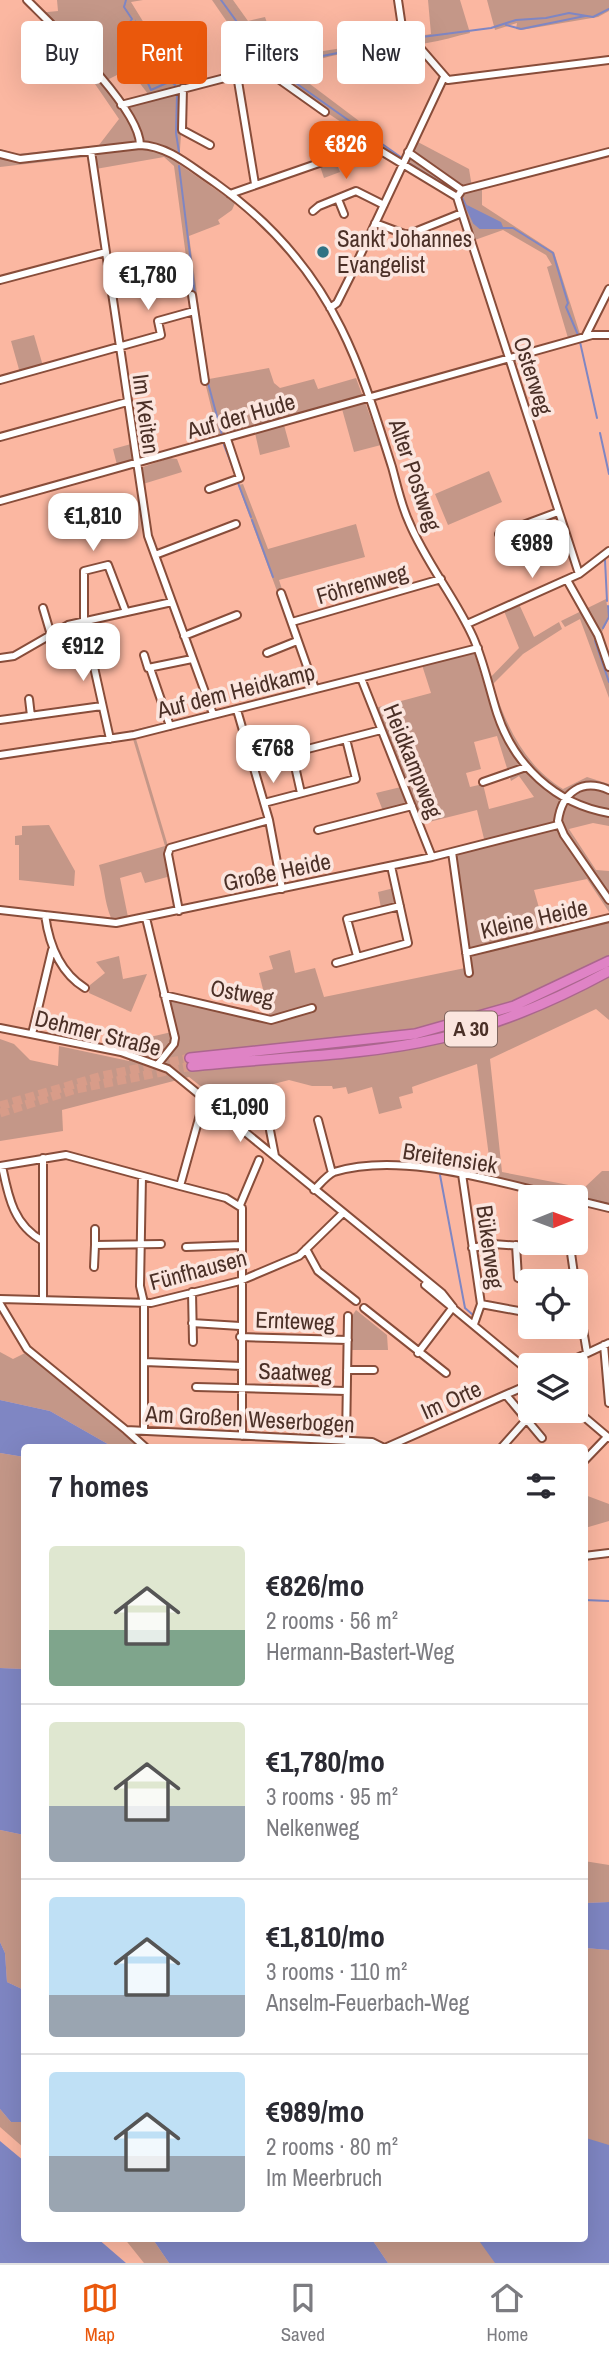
<!DOCTYPE html>
<meta charset="utf-8">
<style>
:root{--surface:#fff;--page:#f7f7f7;--text:#2b2b33;--muted:#7c7c81;--line:#e1e1e2;--accent:#ea580c}
body{margin:0;font-family:"Archivo Narrow",sans-serif;background:var(--page);color:var(--text);height:100vh;display:flex;flex-direction:column;font-size:26px;white-space:nowrap}
*{box-sizing:border-box;margin:0}
p{font-size:23px;color:var(--muted)}
.icon{flex:none;width:38px;height:38px;fill:none;stroke:currentColor;stroke-width:2;stroke-linecap:round;stroke-linejoin:round}
.map{position:relative;flex:1;overflow:hidden}
.panel{position:absolute;left:21px;top:1444px;width:567px;height:798px;display:flex;flex-direction:column;background:var(--surface);border-radius:7px;box-shadow:0 7px 28px #0002}
.panel>*{flex:none}
.banner{position:absolute;left:21px;top:21px;width:567px;height:63px;display:flex;gap:14px}
.needle{width:46px;rotate:89deg}
.buttons{position:absolute;left:518px;top:1185px;display:grid;gap:14px}
.buttons a{display:grid;place-items:center;width:70px;height:70px;border-radius:7px;background:var(--surface);box-shadow:0 7px 28px #0002;font-size:35px}
.price{position:absolute;translate:-50% -60px;padding:0 16px;border-radius:14px;background:#fff;color:#222;font-size:23px;line-height:46px;filter:drop-shadow(0 2px 4px #0008)}
.price::after{content:'';position:absolute;left:50%;top:42px;width:21px;height:16px;margin-left:-10px;background:inherit;clip-path:polygon(0 0,100% 0,50% 100%)}
.price.selected{background:var(--accent);color:#fff}
ul{padding:0;list-style:none}
li{display:flex;align-items:center;gap:21px;height:175px;padding:0 28px}
li+li{border-top:2px solid var(--line)}
li span{display:grid;place-items:center;flex:none;width:196px;height:140px;border-radius:7px;color:#555}
li>.icon{margin-inline-start:auto}
span .icon{width:84px;height:84px;fill:#fffc;stroke-width:1}
li b{font-size:30px}
h2{display:flex;justify-content:space-between;align-items:center;height:84px;padding:0 28px;font-size:30px}
.pill{padding:0 24px;border-radius:7px;background:var(--surface);box-shadow:0 7px 28px #0002;font-size:24px;line-height:63px}
.pill.selected{background:var(--accent);color:#fff}
.menu{display:flex;justify-content:space-around;align-items:center;height:98px;border-top:2px solid var(--line);background:var(--surface);font-size:19px;color:var(--muted)}
.menu a{display:grid;justify-items:center;gap:4px}
.menu .selected{color:var(--accent)}
.map>svg:first-child{display:block}
.green{fill:#c49788;fill-rule:evenodd}
.water{fill:#7f86c3}
.lines{fill:none;stroke-linecap:round;stroke-linejoin:round}
.stream{stroke:#7f86c3;stroke-width:2}
.highway-tunnel{stroke:#d89c89;stroke-width:9;stroke-dasharray:9 4.5;stroke-linecap:butt}
.minor-casing{stroke:#884d3a;stroke-width:10}
.highway-casing{stroke:#ab668e;stroke-width:12}
.minor{stroke:#fff;stroke-width:6}
.highway{stroke:#df83c5;stroke-width:9}
.poi-dot{fill:#2f7284;stroke:#fbe5de;stroke-width:2.5}
.labels{text-anchor:middle;stroke-width:7;stroke-linejoin:round;paint-order:stroke}
.shield{fill:#fbe5de;stroke:#80665e;stroke-width:2}
.shield-label{font-size:21px;font-weight:bold;fill:#4b3027}
.poi-label{font-size:23px;fill:#4b3027;stroke:#fbe5de;text-anchor:start}
.street-label{font-size:23px;fill:#4b3027;stroke:#fbe5de}
</style>
<div class="map">
<svg width="609" height="2263" viewBox="0 0 609 2263">
<rect width="100%" height="100%" fill="#fbb7a1"/>
<path class="green" d="M57,0H143L131,2L183,86L258,67L212,0H233L248,21L265,17L281,64L286,66L317,52L431,34L428,0H460L470,33C456,36 441,41 427,43C392,50 321,49 294,72L379,136L376,141L399,156L398,160L263,70L184,90L179,164L235,203L232,210L218,220L220,224L189,236L209,379L269,368L274,383L280,388L314,379L318,389L356,378L381,445L354,452L342,409L284,425L290,447L260,455L255,433L220,443L200,362L174,166L164,157L90,170L87,157L0,167V149L18,154L99,145L119,119L95,84L90,71L37,13L58,11ZM141,36L150,45L152,57L159,61L160,68L170,78L149,72ZM129,69L148,94L121,100L107,80Z
M487,0H609V11L598,17L521,30L516,29L517,23L495,30Z
M416,141L469,169L472,187L455,197L405,164Z
M334,157L340,172L324,178L319,163Z
M463,190H482V205L554,252L580,334L568,338L547,267L552,265L546,255L503,230L472,241L458,198Z
M34,335L43,366L116,344L117,352L20,373L11,341Z
M131,444L132,460L117,465L113,449Z
M169,458L177,459L182,472L143,484V467Z
M489,471L502,502L448,525L435,494Z
M243,484L268,549L356,524L365,557L279,580L292,619L288,621L238,485Z
M606,599L609,618L600,636L609,663V698L580,619L565,627L561,621Z
M519,604L534,637L559,622L562,629L523,654L493,684C505,725 526,767 563,789L587,777L609,784V826L593,823L569,829L596,870L609,871V912L587,879L534,890L547,936L609,919V1020L596,1009L490,1059L502,1172L584,1188L602,1171H609V1207L492,1180L477,1064L412,1087L413,1093L399,1097L402,1108L379,1114L372,1087L348,1094L346,1087L333,1089L332,1086H312L289,1080L262,1087L219,1085L208,1092L189,1077L62,1110L63,1131L0,1141V1039L14,1044L30,1060L58,1066L59,1046L129,1061L137,1040L176,1031L166,993L270,1018L259,973L273,969L269,956L290,950L295,973L315,968L324,997L470,967L454,855L486,847L477,810L421,824L375,708L431,693L422,665L474,652L484,684L519,648L504,611ZM497,736L511,781L519,776L534,797L489,809L483,784L470,787L466,773L481,769L474,742ZM313,1041L315,1061L190,1070L189,1054Z
M97,693L112,735L167,722L169,729L136,739L168,846L165,847L171,876L145,883L141,872L120,878L128,917L111,918C104,901 104,883 99,865L165,846L133,739L105,737Z
M401,787L409,804L383,811L376,793Z
M49,825L75,871L74,886L19,880V845H15V836L22,835V826Z
M394,888L396,905L381,908L378,892Z
M119,956L123,979L147,974L131,1012L89,993L90,985L105,973L96,962Z
M356,1310L387,1335L388,1350H350V1319Z
M0,1352L13,1359L25,1353L139,1447H113L50,1411L0,1400Z
M0,1453L24,1457V1669L0,1668Z
M585,1495L609,1504V1521L585,1528Z
M0,1830L24,1835V1990L7,1982L5,1953L0,1942Z
M584,1861L609,1865V1902L585,1903Z
M585,1948L609,1950V2263H388L371,2238H584Z
M0,2109L11,2122H24V2148L0,2127Z
M124,2238H152L169,2263H144Z"/>
<path class="water" d="M135,19L150,45L152,57L159,61C162,68 169,74 170,81L164,75L153,76L149,72Z
M467,205L501,222L503,227L480,228L474,223Z
M0,1400L50,1411L113,1447H24V1457L0,1453Z
M0,1668L24,1669V1835L0,1830Z
M609,1902V1950L585,1948V1903Z
M0,1942L5,1953L7,1982L24,1990V2122H11L0,2109Z
M585,2094L586,2138L609,2145V2263H495L477,2238H584Z
M0,2141L24,2161V2238H97L126,2263H0Z
M152,2238H371L388,2263H169Z"/>
<g class="lines">
<path class="stream" d="M126,0L124,7L132,19L126,27L133,36L131,50L137,77L146,79L151,90L171,81L175,85
M221,0L266,62L402,158
M506,25L521,29L585,16
M414,38L491,28L516,20L546,18L569,13L593,17L609,9
M284,73L307,59L409,39
M177,95L176,133L179,152
M407,162L461,195L474,223L480,228H513L553,253L568,303L566,307L578,335
M179,166L195,295
M580,342L597,418
M208,383L222,435
M600,433L609,474
M224,445L236,476
M238,483L251,517
M252,520L273,577
M605,560L607,601
M603,628L609,617L608,606
M595,641L609,682
M440,1175L465,1308L473,1315
M584,1600L609,1601"/>
<path class="highway-tunnel" d="M0,1106L102,1076L190,1058
M0,1113L76,1089L192,1066"/>
<defs>
<path id="minor" d="M27,0C54,27 140,108 140,145
M398,0L402,27L448,80L609,60
M237,75L255,184
M183,88L182,130L210,145
M121,105L263,68L325,112
M91,151L148,536L213,714
M408,152L462,190L609,152
M0,154L20,159L140,145C169,146 191,167 214,182C268,220 312,269 341,328C363,372 377,420 392,467C397,485 401,505 409,522C426,563 455,597 473,637C484,662 489,688 497,713C514,765 555,804 609,813
M462,190L457,197L462,213L579,574
M230,194L371,145L457,197
M338,199L344,214
M313,211L319,206L356,191L384,205
M375,223L407,235L462,213
M0,280L106,252
M192,295L205,381
M330,308L337,303L350,277L444,77
M585,337L609,289
M0,380L161,335L158,321L194,311
M0,437L127,402
M209,489L240,478L227,439
M0,501L592,335H609
M499,534L558,512
M155,555L236,524
M567,580L598,635L609,667
M281,593L315,689
M43,608L51,635
M292,622L441,579
M467,624L579,574L609,551
M184,636L237,615
M267,653L297,641
M144,655L148,668L192,659
M0,658L14,656L68,625L172,602
M150,668L170,726
M361,678L432,857
M29,699L31,716
M237,710L269,820L282,889
M0,720L102,706
M110,739L84,622V571L108,565L126,612
M0,755L134,735L478,648
M483,782L526,767
M609,790C582,778 562,792 558,821L564,835L609,900
M301,793L292,753L346,739
M264,803L356,779L346,739L381,730
M318,830L412,806
M452,852L469,973
M0,910L116,923L432,857L558,825
M179,911L168,854L170,848L269,820
M45,915C49,944 59,972 85,988
M146,918L175,1038L174,1044L158,1064
M466,953L609,918
M357,956L347,919L400,906
M336,963L408,943L391,866
M164,995L271,1020L312,1008
M0,1028L121,1052L168,1069L442,1293L453,1307
M32,1034L52,950
M262,1089L275,1156
M318,1120L332,1173
M43,1158V1300
M0,1166L66,1155L180,1186L201,1111L209,1100
M2,1166C8,1195 13,1225 43,1241
M462,1174L481,1304L474,1324
M142,1176L140,1286L144,1303V1431
M180,1186L226,1198L242,1208V1436
M314,1190C320,1184 327,1175 334,1172C402,1151 495,1182 562,1197
M576,1200L609,1208
M240,1205L259,1160
M95,1245V1229
M516,1245L518,1278L530,1283
M186,1247L241,1245
M472,1248L493,1244L567,1249L571,1253L575,1281
M306,1249L318,1271L356,1301
M94,1267L95,1245L161,1244
M425,1285L530,1372
M576,1287L587,1353
M192,1292L193,1342
M0,1299L151,1303L240,1281L299,1256L342,1214
M0,1304L27,1349L126,1430L372,1442L382,1447
M481,1304L530,1313
M364,1308L446,1373
M192,1323L240,1326
M240,1337L348,1340
M604,1345L609,1403
M418,1353L453,1307
M145,1362L242,1366
M562,1365L609,1343
M347,1370H374
M196,1387L346,1391
M506,1395L542,1438
M576,1410L609,1438
M126,1430L145,1447
M346,1441L348,1316
M387,1447L530,1384
M502,1447L526,1420
M584,1461L607,1437
M584,1556L609,1553"/>
<path id="highway" d="M190,1058L415,1034L514,1006L609,961
M192,1066C274,1057 359,1057 441,1038C500,1024 556,1000 609,971"/>
</defs>
<use href="#minor" class="minor-casing"/>
<use href="#highway" class="highway-casing"/>
<use href="#minor" class="minor"/>
<use href="#highway" class="highway"/>
</g>
<circle class="poi-dot" cx="323" cy="252" r="7"/>
<g class="labels">
<rect class="shield" x="445" y="1011.5" width="52" height="35" rx="5"/>
<g class="shield-label">
<text x="471" y="1036">A 30</text>
</g>
<g class="poi-label">
<text x="337" y="247">Sankt Johannes<tspan x="337" dy="26">Evangelist</tspan></text>
</g>
<g class="street-label">
<text transform="translate(533 376) rotate(72)" y="8">Osterweg</text>
<text transform="translate(146 414) rotate(82)" y="8">Im Keiten</text>
<text transform="translate(241 416) rotate(-16)" y="8">Auf der Hude</text>
<text transform="translate(415 475) rotate(71)" y="8">Alter Postweg</text>
<text transform="translate(362 584) rotate(-16)" y="8">Föhrenweg</text>
<text transform="translate(236 691) rotate(-14)" y="8">Auf dem Heidkamp</text>
<text transform="translate(413 761) rotate(68)" y="8">Heidkampweg</text>
<text transform="translate(277 872) rotate(-12)" y="8">Große Heide</text>
<text transform="translate(534 919) rotate(-13)" y="8">Kleine Heide</text>
<text transform="translate(242 993) rotate(10)" y="8">Ostweg</text>
<text transform="translate(98 1033) rotate(14)" y="8">Dehmer Straße</text>
<text transform="translate(450 1158) rotate(9)" y="8">Breitensiek</text>
<text transform="translate(490 1247) rotate(82)" y="8">Bükerweg</text>
<text transform="translate(198 1270) rotate(-15)" y="8">Fünfhausen</text>
<text transform="translate(295 1321) rotate(2)" y="8">Ernteweg</text>
<text transform="translate(295 1372) rotate(2)" y="8">Saatweg</text>
<text transform="translate(451 1400) rotate(-24)" y="8">Im Orte</text>
<text transform="translate(250 1419) rotate(3)" y="8">Am Großen Weserbogen</text>
</g>
</g>
</svg>
<div class="buttons">
<a><svg class="needle" viewBox="-14 -14 28 28"><path d="M0-13l5 13h-10z" fill="#e53935"/><path d="M0 13l5-13h-10z" fill="#7c7c81"/></svg></a>
<a><svg class="icon" aria-label="locate" viewBox="0 0 24 24"><circle cx="12" cy="12" r="6"/><path d="M12 2v4M12 18v4M2 12h4M18 12h4"/></svg></a>
<a><svg class="icon" aria-label="layers" viewBox="0 0 24 24"><path d="M12 4l9 5-9 5-9-5zM3 14l9 5 9-5"/></svg></a>
</div>
<b class="price selected" style="left:346px;top:181px">€826</b>
<b class="price" style="left:148px;top:312px">€1,780</b>
<b class="price" style="left:93px;top:553px">€1,810</b>
<b class="price" style="left:532px;top:580px">€989</b>
<b class="price" style="left:83px;top:683px">€912</b>
<b class="price" style="left:273px;top:785px">€768</b>
<b class="price" style="left:240px;top:1144px">€1,090</b>
<div class="banner">
<a class="pill">Buy</a>
<a class="pill selected">Rent</a>
<a class="pill">Filters</a>
<a class="pill">New</a>
</div>
<section class="panel">
<h2>7 homes<svg class="icon" aria-label="filters" viewBox="0 0 24 24"><path d="M4 7h16M4 17h16"/><circle cx="9" cy="7" r="2"/><circle cx="15" cy="17" r="2"/></svg></h2>
<ul>
<li><span style="background:linear-gradient(#dfe7d0 60%,#7fa58c 0)"><svg class="icon" aria-label="home" viewBox="0 0 24 24"><path d="M3 11l9-7 9 7M6 9v11h12V9"/></svg></span><div><b>€826/mo</b><p>2 rooms · 56 m²</p><p>Hermann-Bastert-Weg</p></div></li>
<li><span style="background:linear-gradient(#dfe7d0 60%,#9aa5b1 0)"><svg class="icon" aria-label="home" viewBox="0 0 24 24"><path d="M3 11l9-7 9 7M6 9v11h12V9"/></svg></span><div><b>€1,780/mo</b><p>3 rooms · 95 m²</p><p>Nelkenweg</p></div></li>
<li><span style="background:linear-gradient(#bfe0f5 70%,#9aa5b1 0)"><svg class="icon" aria-label="home" viewBox="0 0 24 24"><path d="M3 11l9-7 9 7M6 9v11h12V9"/></svg></span><div><b>€1,810/mo</b><p>3 rooms · 110 m²</p><p>Anselm-Feuerbach-Weg</p></div></li>
<li><span style="background:linear-gradient(#bfe0f5 60%,#9aa5b1 0)"><svg class="icon" aria-label="home" viewBox="0 0 24 24"><path d="M3 11l9-7 9 7M6 9v11h12V9"/></svg></span><div><b>€989/mo</b><p>2 rooms · 80 m²</p><p>Im Meerbruch</p></div></li>
</ul>
</section>
</div>
<nav class="menu">
<a class="selected"><svg class="icon" aria-label="map" viewBox="0 0 24 24"><path d="M3 6l6-2 6 2 6-2v14l-6 2-6-2-6 2zM9 4v14M15 6v14"/></svg>Map</a>
<a><svg class="icon" aria-label="saved" viewBox="0 0 24 24"><path d="M7 4h10v16l-5-4-5 4z"/></svg>Saved</a>
<a><svg class="icon" aria-label="home" viewBox="0 0 24 24"><path d="M3 11l9-7 9 7M6 9v11h12V9"/></svg>Home</a>
</nav>
